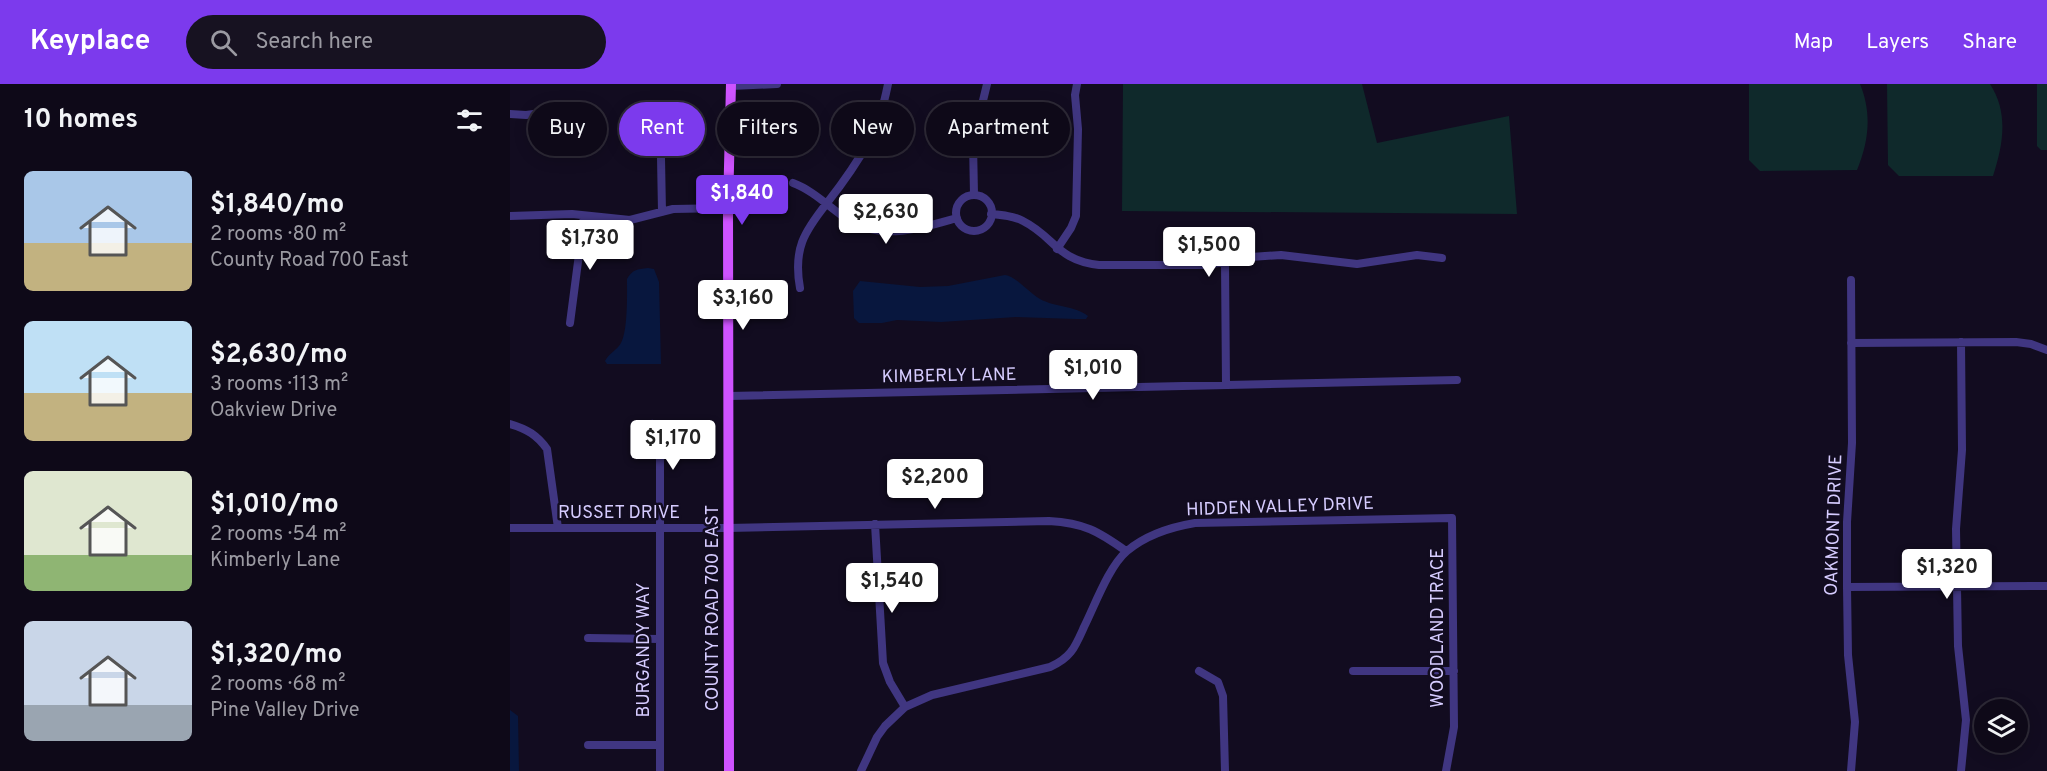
<!DOCTYPE html>
<meta charset="utf-8">
<style>
:root{--surface:#0e0918;--page:#171221;--text:#f1f3f6;--muted:#9b9aa2;--line:#2e2a37;--accent:#7c3aed}
body{margin:0;font-family:Overpass,sans-serif;background:var(--page);color:var(--text);height:100vh;display:flex;flex-direction:column;font-size:22px;white-space:nowrap}
*{box-sizing:border-box;margin:0}
p{font-size:20px;color:var(--muted)}
.icon{flex:none;width:33px;height:33px;fill:none;stroke:currentColor;stroke-width:2;stroke-linecap:round;stroke-linejoin:round}
.map{position:relative;flex:1;overflow:hidden}
.details{display:flex;flex-direction:column;background:var(--surface);width:510px}
.details>*{flex:none}
.hud{position:absolute;left:18px;top:18px;width:570px;height:54px;display:flex;gap:12px}
.buttons{position:absolute;left:1464px;top:615px;display:grid;gap:12px}
.buttons a{display:grid;place-items:center;width:54px;height:54px;border-radius:50%;background:var(--surface);box-shadow:0 3px 15px #0003,0 0 0 2px var(--line);font-size:30px}
.price{position:absolute;translate:-50% -51px;padding:0 14px;border-radius:6px;background:#fff;color:#222;font-size:20px;line-height:39px;filter:drop-shadow(0 2px 3px #0008)}
.price::after{content:'';position:absolute;left:50%;top:36px;width:18px;height:14px;margin-left:-9px;background:inherit;clip-path:polygon(0 0,100% 0,50% 100%)}
.price.selected{background:var(--accent);color:#fff}
ul{padding:0;list-style:none}
li{display:flex;align-items:center;gap:18px;height:150px;padding:0 24px}
li span{display:grid;place-items:center;flex:none;width:168px;height:120px;border-radius:9px;color:#555}
li>.icon{margin-inline-start:auto}
span .icon{width:72px;height:72px;fill:#fffc;stroke-width:1}
li b{font-size:26px}
h2{display:flex;justify-content:space-between;align-items:center;height:72px;padding:0 24px;font-size:26px}
.chip{padding:0 21px;border-radius:27px;background:var(--surface);box-shadow:0 3px 15px #0003,0 0 0 2px var(--line);font-size:21px;line-height:54px}
.chip.selected{background:var(--accent);color:#fff}
header{display:flex;align-items:center;gap:36px;box-sizing:border-box;height:84px;padding:0 30px;background:var(--accent);color:#fff}
header strong{font-size:28px}
nav{display:flex;gap:33px;margin-inline-start:auto;font-size:21px}
.search{width:420px;height:54px;background:var(--page);display:flex;align-items:center;gap:15px;box-sizing:border-box;padding:0 21px;border-radius:33px;color:var(--muted);font-size:22px}
main{display:flex;flex:1;min-height:0}
.map>svg:first-child{display:block}
.green{fill:#0f292b}
.water{fill:#08173e}
.lines{fill:none;stroke-linecap:round;stroke-linejoin:round}
.minor{stroke:#403681;stroke-width:8}
.major{stroke:#ce53ff;stroke-width:10}
.labels{text-anchor:middle;stroke-width:5;stroke-linejoin:round;paint-order:stroke}
.street-label{font-size:18px;fill:#d6ccff;stroke:#120c20}
</style>
<header>
<strong>Keyplace</strong>
<div class="search"><svg class="icon" aria-label="search" viewBox="0 0 24 24"><circle cx="10" cy="10" r="6"/><path d="M15 15l6 6"/></svg>Search here</div>
<nav><a>Map</a><a>Layers</a><a>Share</a></nav>
</header>
<main>
<section class="details">
<h2>10 homes<svg class="icon" aria-label="filters" viewBox="0 0 24 24"><path d="M4 7h16M4 17h16"/><circle cx="9" cy="7" r="2"/><circle cx="15" cy="17" r="2"/></svg></h2>
<ul>
<li><span style="background:linear-gradient(#a9c7e8 60%,#c2b280 0)"><svg class="icon" aria-label="home" viewBox="0 0 24 24"><path d="M3 11l9-7 9 7M6 9v11h12V9"/></svg></span><div><b>$1,840/mo</b><p>2 rooms · 80 m²</p><p>County Road 700 East</p></div></li>
<li><span style="background:linear-gradient(#bfe0f5 60%,#c2b280 0)"><svg class="icon" aria-label="home" viewBox="0 0 24 24"><path d="M3 11l9-7 9 7M6 9v11h12V9"/></svg></span><div><b>$2,630/mo</b><p>3 rooms · 113 m²</p><p>Oakview Drive</p></div></li>
<li><span style="background:linear-gradient(#dfe7d0 70%,#8fb573 0)"><svg class="icon" aria-label="home" viewBox="0 0 24 24"><path d="M3 11l9-7 9 7M6 9v11h12V9"/></svg></span><div><b>$1,010/mo</b><p>2 rooms · 54 m²</p><p>Kimberly Lane</p></div></li>
<li><span style="background:linear-gradient(#c9d6e8 70%,#9aa5b1 0)"><svg class="icon" aria-label="home" viewBox="0 0 24 24"><path d="M3 11l9-7 9 7M6 9v11h12V9"/></svg></span><div><b>$1,320/mo</b><p>2 rooms · 68 m²</p><p>Pine Valley Drive</p></div></li>
</ul>
</section>
<div class="map">
<svg width="1537" height="687" viewBox="0 0 1537 687">
<rect width="100%" height="100%" fill="#120c20"/>
<path class="green" d="M613,0H852L867,59L999,32L1007,130L612,127Z
M1239,0H1350C1362,29 1359,57 1347,86L1250,87L1239,76Z
M1377,0H1480C1499,29 1493,61 1483,92H1389L1378,81Z
M1527,0H1537V66H1531L1527,62Z"/>
<path class="water" d="M138,184L144,185L149,198L151,280H97L95,277C99,269 107,266 111,259C118,246 117,210 117,195C122,186 127,185 138,184Z
M495,191C507,193 518,208 530,215C544,223 566,222 578,232L576,235H566L506,233L431,238L387,236L372,239H349L344,234L343,207L350,197L410,203L438,202Z
M0,626L8,632L9,687H0Z"/>
<g class="lines">
<path class="minor" d="M221,2L267,0
M0,30L16,31L70,24
M151,74L152,128
M283,99C302,106 317,121 334,133C370,158 408,145 447,134
M464,111L463,58L477,0
M446 129a18 18 0 1 1 36 0a18 18 0 1 1-36 0Z
M481,130C492,131 504,132 513,137C545,153 546,176 589,181H697L741,173L771,171L847,180L907,171L932,174
M0,132L62,130L120,136L163,125L218,124
M547,165L561,144L566,132L568,45L565,11L567,0
M715,179L716,301
M290,204C283,165 294,148 317,119C332,100 347,79 359,57C369,40 374,20 378,0
M60,239L74,132
M1451,258L1452,366L1446,445L1448,562L1456,636L1451,687
M1341,259L1506,258L1521,260L1537,266
M219,312L947,296
M0,340C17,345 27,351 37,365L48,444
M142,340L147,348L150,361V687
M365,440L373,579L380,598L395,623
M0,444H218L539,437C574,439 588,447 616,467
M1337,503L1537,502
M78,554L150,555
M689,587L708,598L713,612L715,687
M843,587H944
M78,661H150
M351,687L367,653L375,642L395,623L422,611L540,583C561,574 565,563 574,543C585,521 599,482 617,467C636,451 661,443 685,439L942,434L944,643L936,687
M1341,687L1345,638L1338,571L1337,503V438L1342,359L1341,196"/>
<path class="major" d="M219,687L218,124L221,0"/>
</g>
<g class="labels">
<g class="street-label">
<text transform="translate(439 291) rotate(-1)" y="6">KIMBERLY LANE</text>
<text transform="translate(770 422) rotate(-2)" y="6">HIDDEN VALLEY DRIVE</text>
<text x="109" y="434">RUSSET DRIVE</text>
<text transform="translate(1323 441) rotate(-88)" y="6">OAKMONT DRIVE</text>
<text transform="translate(202 524) rotate(-90)" y="6">COUNTY ROAD 700 EAST</text>
<text transform="translate(927 544) rotate(-90)" y="6">WOODLAND TRACE</text>
<text transform="translate(133 566) rotate(-90)" y="6">BURGANDY WAY</text>
</g>
</g>
</svg>
<div class="buttons">
<a><svg class="icon" aria-label="layers" viewBox="0 0 24 24"><path d="M12 4l9 5-9 5-9-5zM3 14l9 5 9-5"/></svg></a>
</div>
<b class="price selected" style="left:232px;top:142px">$1,840</b>
<b class="price" style="left:376px;top:161px">$2,630</b>
<b class="price" style="left:80px;top:187px">$1,730</b>
<b class="price" style="left:699px;top:194px">$1,500</b>
<b class="price" style="left:233px;top:247px">$3,160</b>
<b class="price" style="left:583px;top:317px">$1,010</b>
<b class="price" style="left:163px;top:387px">$1,170</b>
<b class="price" style="left:425px;top:426px">$2,200</b>
<b class="price" style="left:1437px;top:516px">$1,320</b>
<b class="price" style="left:382px;top:530px">$1,540</b>
<div class="hud">
<a class="chip">Buy</a>
<a class="chip selected">Rent</a>
<a class="chip">Filters</a>
<a class="chip">New</a>
<a class="chip">Apartment</a>
</div>
</div>
</main>
